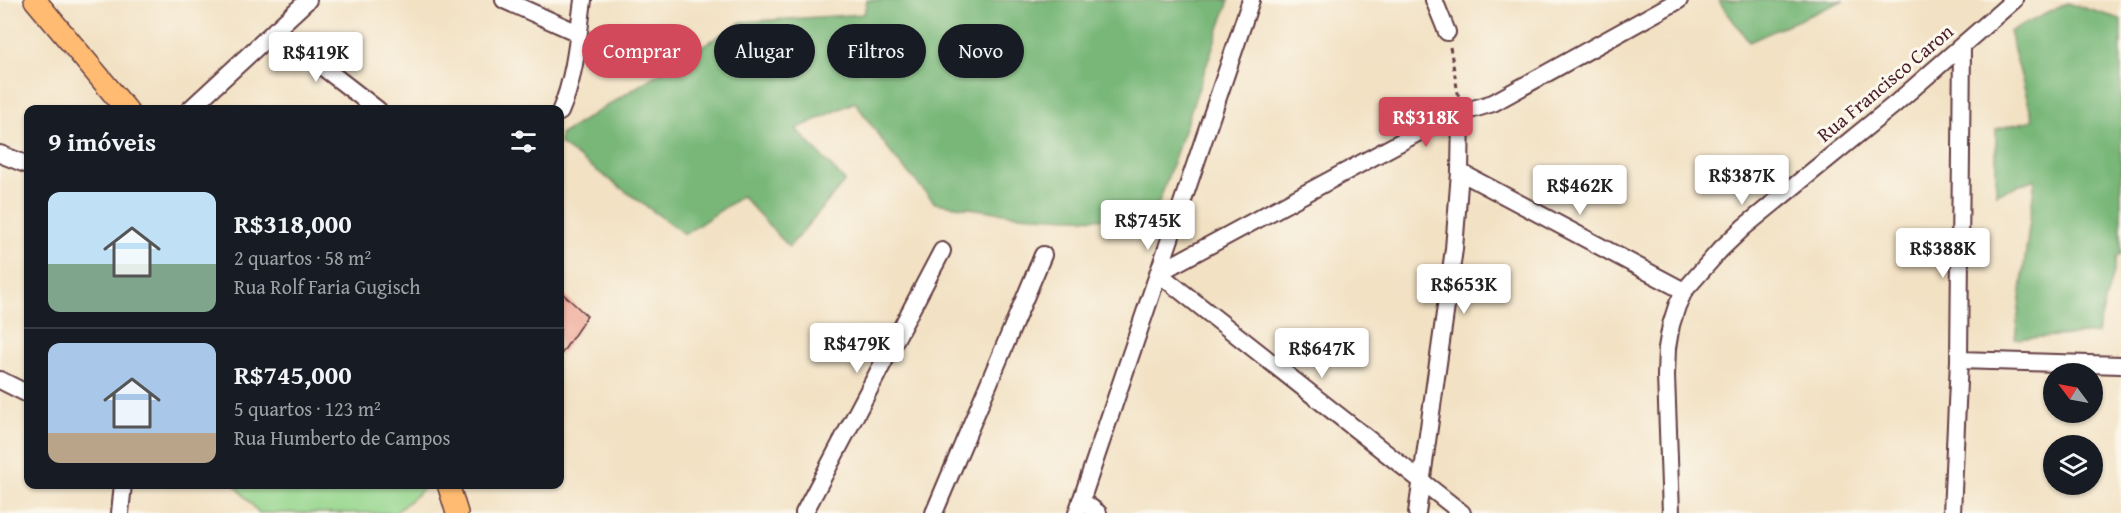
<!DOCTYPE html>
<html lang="pt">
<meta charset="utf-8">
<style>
:root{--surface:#171b24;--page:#20242c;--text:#f1f3f6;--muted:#9ea1a6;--line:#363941;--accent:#d1495b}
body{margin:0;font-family:"Gentium Book Plus",serif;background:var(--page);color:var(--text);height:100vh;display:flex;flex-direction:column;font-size:22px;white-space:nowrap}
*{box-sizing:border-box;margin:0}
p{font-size:20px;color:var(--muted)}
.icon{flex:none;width:33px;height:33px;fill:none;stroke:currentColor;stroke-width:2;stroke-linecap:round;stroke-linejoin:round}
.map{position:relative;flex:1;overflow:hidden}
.details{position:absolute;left:24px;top:105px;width:540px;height:384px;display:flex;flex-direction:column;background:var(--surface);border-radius:12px;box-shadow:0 2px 4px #0004}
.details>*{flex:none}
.top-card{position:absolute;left:582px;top:24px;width:570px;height:54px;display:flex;gap:12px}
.needle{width:39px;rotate:302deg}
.fabs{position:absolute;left:2043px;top:363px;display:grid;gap:12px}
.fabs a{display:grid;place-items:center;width:60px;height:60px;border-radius:50%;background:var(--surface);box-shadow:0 2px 4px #0004;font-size:30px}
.price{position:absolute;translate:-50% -51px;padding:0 14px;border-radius:6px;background:#fff;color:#222;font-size:20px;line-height:39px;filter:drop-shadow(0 2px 3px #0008)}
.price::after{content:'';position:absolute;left:50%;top:36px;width:18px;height:14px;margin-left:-9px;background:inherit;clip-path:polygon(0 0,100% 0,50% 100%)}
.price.on{background:var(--accent);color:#fff}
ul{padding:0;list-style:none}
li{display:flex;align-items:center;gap:18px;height:150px;padding:0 24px}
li+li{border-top:2px solid var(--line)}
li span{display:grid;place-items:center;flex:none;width:168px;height:120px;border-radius:12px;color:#555}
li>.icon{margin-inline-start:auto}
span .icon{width:72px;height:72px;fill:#fffc;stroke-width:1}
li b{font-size:26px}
h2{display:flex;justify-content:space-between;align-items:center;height:72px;padding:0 24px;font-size:26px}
.chip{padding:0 21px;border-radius:27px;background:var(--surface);box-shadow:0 2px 4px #0004;font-size:21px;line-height:54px}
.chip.on{background:var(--accent);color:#fff}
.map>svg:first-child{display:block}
.green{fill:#96d68d;stroke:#707a5c;stroke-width:1.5}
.forest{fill:#78b778;stroke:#616b52;stroke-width:1.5}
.building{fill:#ed9e8c}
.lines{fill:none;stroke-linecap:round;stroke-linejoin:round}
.minor-casing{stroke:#633c42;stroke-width:20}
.major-casing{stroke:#633c42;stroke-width:24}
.path{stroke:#633c42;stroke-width:3;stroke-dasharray:4.5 4.5;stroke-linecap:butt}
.minor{stroke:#fff;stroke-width:16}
.major{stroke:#febb71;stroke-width:21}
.labels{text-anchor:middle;stroke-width:6;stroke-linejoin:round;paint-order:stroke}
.street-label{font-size:20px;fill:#4a1f2b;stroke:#fbf7ec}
</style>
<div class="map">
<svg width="2121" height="513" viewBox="0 0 2121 513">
<rect width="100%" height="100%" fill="#fbf7ec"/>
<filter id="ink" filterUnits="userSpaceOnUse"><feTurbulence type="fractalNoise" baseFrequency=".0167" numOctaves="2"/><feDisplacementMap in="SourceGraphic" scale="12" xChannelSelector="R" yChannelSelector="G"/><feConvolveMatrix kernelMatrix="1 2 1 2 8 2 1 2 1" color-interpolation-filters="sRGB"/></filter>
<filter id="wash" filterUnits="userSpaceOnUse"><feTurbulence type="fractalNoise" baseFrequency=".008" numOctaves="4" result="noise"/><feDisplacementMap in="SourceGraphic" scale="24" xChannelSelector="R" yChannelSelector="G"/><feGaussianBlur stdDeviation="1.35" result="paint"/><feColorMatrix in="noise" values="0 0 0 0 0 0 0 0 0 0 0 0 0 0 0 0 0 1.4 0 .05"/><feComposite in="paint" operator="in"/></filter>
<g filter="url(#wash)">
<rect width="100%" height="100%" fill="#f2e1c3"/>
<path class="green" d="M235,485L427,484L428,485L395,513H259Z"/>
<path class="forest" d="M867,0H1229L1153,220L1069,218L1018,215L935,203L894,157L855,102L796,129L845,181L789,247L742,196L685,234L560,144V135L741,22L864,14Z
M1718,0H1844L1749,42Z
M2067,3L2121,19V254L2117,256L2097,333L2015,339L2035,179L1996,194V129L2033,120L2009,32Z"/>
<g id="blocks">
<path class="building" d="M560,291L587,316L560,356Z"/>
</g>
</g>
<g filter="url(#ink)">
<use href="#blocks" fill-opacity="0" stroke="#633c42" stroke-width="1.5"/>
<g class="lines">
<defs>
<path id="minor" d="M504,0L578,33
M1434,0L1447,32
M275,30L378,110
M189,110L308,0
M560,112C575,78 578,37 583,0
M0,154L28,165
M1460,172L1684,291
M1959,360L2121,365
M0,380L28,394
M1081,500L1098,513
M120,513L123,484
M804,513L942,251
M934,513L1043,255
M1077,513L1251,0
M1417,513L1454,249L1460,172L1461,113
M1462,513L1158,273L1447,117L1493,103L1679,0
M1671,513L1666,376L1667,348L1671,325L1677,306L1684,291L1720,250L1744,227L1895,104L2014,0
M1952,513L1959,360L1962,46"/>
<path id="major" d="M35,0L127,110
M448,484L457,513"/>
</defs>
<use href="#minor" class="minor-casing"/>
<use href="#major" class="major-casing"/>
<path class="path" d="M1450,47L1459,99"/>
<use href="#minor" class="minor"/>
<use href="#major" class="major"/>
</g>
</g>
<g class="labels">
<g class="street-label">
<text transform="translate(1885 83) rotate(-40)" y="7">Rua Francisco Caron</text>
</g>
</g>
</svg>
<div class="fabs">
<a><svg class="needle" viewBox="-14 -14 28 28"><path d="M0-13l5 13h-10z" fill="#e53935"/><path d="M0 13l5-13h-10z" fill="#9ea1a6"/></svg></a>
<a><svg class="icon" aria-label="layers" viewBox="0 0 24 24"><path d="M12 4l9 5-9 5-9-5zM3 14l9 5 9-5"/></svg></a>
</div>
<b class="price" style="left:316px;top:83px">R$419K</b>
<b class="price on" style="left:1426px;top:148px">R$318K</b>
<b class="price" style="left:1742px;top:206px">R$387K</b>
<b class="price" style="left:1580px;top:216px">R$462K</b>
<b class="price" style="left:1148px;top:251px">R$745K</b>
<b class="price" style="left:1943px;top:279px">R$388K</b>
<b class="price" style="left:1464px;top:315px">R$653K</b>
<b class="price" style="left:857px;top:374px">R$479K</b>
<b class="price" style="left:1322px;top:379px">R$647K</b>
<div class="top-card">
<a class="chip on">Comprar</a>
<a class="chip">Alugar</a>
<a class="chip">Filtros</a>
<a class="chip">Novo</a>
</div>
<section class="details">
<h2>9 imóveis<svg class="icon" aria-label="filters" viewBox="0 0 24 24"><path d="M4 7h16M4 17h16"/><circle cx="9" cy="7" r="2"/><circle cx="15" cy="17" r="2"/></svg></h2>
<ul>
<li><span style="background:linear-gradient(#bfe0f5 60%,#7fa58c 0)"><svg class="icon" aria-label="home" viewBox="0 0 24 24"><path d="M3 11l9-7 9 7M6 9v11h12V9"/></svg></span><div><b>R$318,000</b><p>2 quartos · 58 m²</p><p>Rua Rolf Faria Gugisch</p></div></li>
<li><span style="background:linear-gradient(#a9c7e8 75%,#b9a48a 0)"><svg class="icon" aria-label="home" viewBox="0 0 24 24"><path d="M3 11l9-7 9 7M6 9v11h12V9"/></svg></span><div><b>R$745,000</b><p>5 quartos · 123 m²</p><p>Rua Humberto de Campos</p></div></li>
</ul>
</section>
</div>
